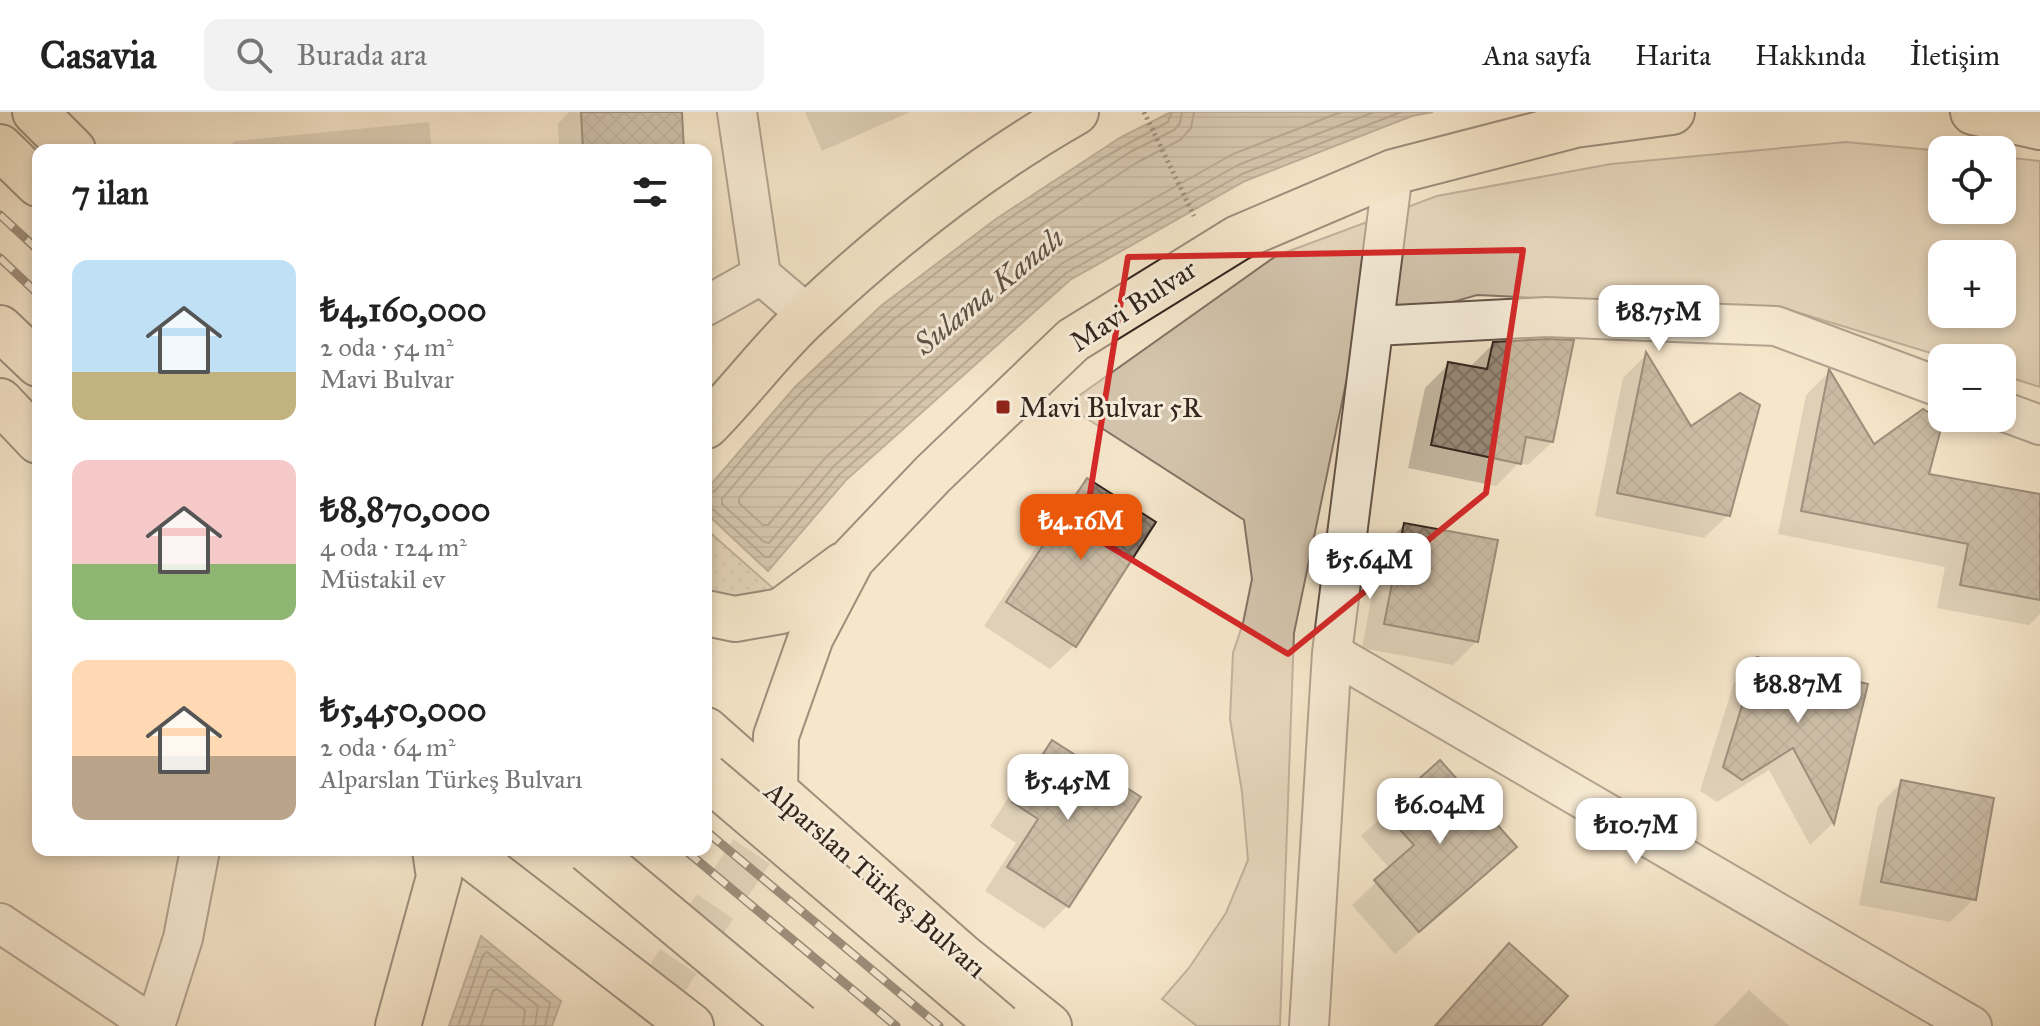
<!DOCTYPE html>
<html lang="tr">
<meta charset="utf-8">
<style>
:root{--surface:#fff;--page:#f2f2f2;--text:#222;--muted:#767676;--line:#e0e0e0;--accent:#ea580c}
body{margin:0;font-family:"IM FELL Great Primer",serif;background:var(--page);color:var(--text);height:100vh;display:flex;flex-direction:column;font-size:30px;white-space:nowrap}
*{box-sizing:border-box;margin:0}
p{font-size:26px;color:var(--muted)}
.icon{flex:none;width:44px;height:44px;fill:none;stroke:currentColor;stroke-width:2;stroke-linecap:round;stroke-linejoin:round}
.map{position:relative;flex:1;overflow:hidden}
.drawer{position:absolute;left:32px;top:32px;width:680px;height:712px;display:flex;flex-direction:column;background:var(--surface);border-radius:16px;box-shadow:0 4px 12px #0003}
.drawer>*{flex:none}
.controls{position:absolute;left:1928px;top:24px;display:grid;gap:16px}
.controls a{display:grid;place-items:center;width:88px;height:88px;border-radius:16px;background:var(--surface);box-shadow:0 4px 12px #0003;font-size:40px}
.price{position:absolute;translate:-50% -68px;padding:0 18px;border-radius:16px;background:#fff;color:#222;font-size:26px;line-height:52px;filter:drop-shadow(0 2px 4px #0008)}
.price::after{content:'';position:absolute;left:50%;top:48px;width:24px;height:18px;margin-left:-12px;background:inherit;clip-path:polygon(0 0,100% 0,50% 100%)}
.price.on{background:var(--accent);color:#fff}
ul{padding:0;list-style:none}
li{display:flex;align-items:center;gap:24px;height:200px;padding:0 40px}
li span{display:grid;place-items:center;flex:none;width:224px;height:160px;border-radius:16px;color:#555}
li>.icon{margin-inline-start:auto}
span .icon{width:96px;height:96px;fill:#fffc;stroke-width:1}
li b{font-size:34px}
h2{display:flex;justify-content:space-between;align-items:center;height:96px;padding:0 40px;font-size:34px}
header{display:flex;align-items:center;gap:48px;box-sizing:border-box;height:112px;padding:0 40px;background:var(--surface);border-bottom:2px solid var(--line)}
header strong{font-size:38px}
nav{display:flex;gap:44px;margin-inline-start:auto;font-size:28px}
.search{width:560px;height:72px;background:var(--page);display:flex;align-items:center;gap:20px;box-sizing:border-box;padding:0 28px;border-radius:16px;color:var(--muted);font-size:30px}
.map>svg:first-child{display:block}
.grass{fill:url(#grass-dots);stroke:#847466;stroke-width:2}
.green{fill:#d4c5ae;stroke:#847466;stroke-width:2;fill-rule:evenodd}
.water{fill:url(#water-rules);stroke:#807162;stroke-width:2}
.shadow{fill:#0003}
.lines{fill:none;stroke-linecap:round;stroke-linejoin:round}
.shore{stroke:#736457;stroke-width:2}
.building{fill:url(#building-cross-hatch);stroke:#33241e;stroke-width:2}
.primary-tunnel{stroke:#cebfa8;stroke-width:44;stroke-dasharray:44 22;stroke-linecap:butt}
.street-casing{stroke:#645449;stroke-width:42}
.primary-casing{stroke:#33241e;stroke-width:48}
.highway-casing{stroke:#33241e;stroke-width:48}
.path{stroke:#33241e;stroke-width:5;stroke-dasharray:2 4;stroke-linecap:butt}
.street{stroke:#f8efdd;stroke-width:38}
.primary{stroke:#f5e6cb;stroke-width:44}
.highway{stroke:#f5e6cb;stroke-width:44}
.rail-casing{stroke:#33241e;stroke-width:9}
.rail{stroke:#f8efdd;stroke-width:6;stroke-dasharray:18;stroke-linecap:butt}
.highway-bridge-casing{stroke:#33241e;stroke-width:48;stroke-linecap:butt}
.highway-bridge{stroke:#f5e6cb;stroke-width:44}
.marked{fill:none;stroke:#d62828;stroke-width:6;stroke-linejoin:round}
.poi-dot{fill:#8f2418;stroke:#f8efdd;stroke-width:3}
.labels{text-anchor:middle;stroke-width:6;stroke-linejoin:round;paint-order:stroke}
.street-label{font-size:28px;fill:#33241e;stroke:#f8efdd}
.poi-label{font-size:28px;fill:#33241e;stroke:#f8efdd;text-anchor:start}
.water-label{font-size:30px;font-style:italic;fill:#605146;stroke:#f8efdd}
</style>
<header>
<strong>Casavia</strong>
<div class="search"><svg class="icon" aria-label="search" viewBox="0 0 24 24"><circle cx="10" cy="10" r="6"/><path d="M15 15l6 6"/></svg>Burada ara</div>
<nav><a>Ana sayfa</a><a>Harita</a><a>Hakkında</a><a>İletişim</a></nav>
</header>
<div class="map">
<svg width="2040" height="914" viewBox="0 0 2040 914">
<defs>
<pattern id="grass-dots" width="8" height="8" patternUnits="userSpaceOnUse" patternTransform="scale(2)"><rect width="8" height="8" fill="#d4c5ae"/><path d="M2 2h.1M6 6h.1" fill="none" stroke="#b6a995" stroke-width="1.8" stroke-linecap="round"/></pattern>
<pattern id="water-rules" width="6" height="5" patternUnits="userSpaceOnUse" patternTransform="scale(2)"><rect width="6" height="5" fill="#b3a490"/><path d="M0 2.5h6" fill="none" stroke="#928575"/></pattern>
<pattern id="building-cross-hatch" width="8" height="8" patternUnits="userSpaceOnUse" patternTransform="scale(2)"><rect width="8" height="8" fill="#988978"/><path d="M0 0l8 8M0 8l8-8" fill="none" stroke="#7d7062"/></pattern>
</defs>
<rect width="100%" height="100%" fill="#f5e6cb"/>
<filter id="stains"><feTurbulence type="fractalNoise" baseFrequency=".0025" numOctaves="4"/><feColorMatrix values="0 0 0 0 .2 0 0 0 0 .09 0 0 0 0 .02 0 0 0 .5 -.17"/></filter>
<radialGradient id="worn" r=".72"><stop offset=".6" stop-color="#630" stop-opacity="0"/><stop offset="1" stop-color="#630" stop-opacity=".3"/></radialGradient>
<path class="grass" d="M706,417L775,478C751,484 729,492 706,478Z"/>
<path class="green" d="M1846,30L1942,39V98H2002V45L2040,49V275L2002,263V246H1947L1790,198L1477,183L1357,218L1294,521L1280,914H1197L1162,887L1189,856L1226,801L1248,748L1242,680L1230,607L1233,541L1243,511L1252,467L1244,408L1066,293L1276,144L1437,84L1611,52ZM1942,142H2002V202H1942Z"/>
<path class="water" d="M1171,0H1433L1412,4L1245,69L1070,168L846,368L768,459L706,401V378L795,275L882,193L996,107L1121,25Z
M481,824L561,889L552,914H449Z"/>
<path class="shadow" d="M569,0H680L682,38H559L558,12Z
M805,0H910L822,39Z
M429,10L432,38H226L235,29Z
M1493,232L1552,330L1528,353L1519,351L1496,374L1408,356L1425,276L1449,252L1469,256Z
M1646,243L1728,403L1704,426L1595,404L1623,266Z
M1828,261L1873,334L1926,363L2040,384V502L2029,513L1937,496L1945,455L1778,422L1806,283Z
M1087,368L1153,411L1074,534L1050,557L984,514L1064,392Z
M1404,413L1477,529L1453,553L1362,536L1381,436Z
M1758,548L1866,573L1833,711L1810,733L1769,658L1717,690L1700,679L1734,571Z
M1053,630L1138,686L1067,794L1044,817L985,779L1016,731L990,714L1029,654Z
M1440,651L1490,758L1395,842L1352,793L1390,757L1361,724Z
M1901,671L1974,787L1950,810L1859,793L1878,694Z
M1749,878L1789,914H1714Z"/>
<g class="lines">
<path class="shore" d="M1182,0L1180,11L1174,18L1130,40L1006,122L894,207L807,288L722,387V392L764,430L769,431L834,354L1061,152L1238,53L1374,0
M1194,0L1191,16L1180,28L1136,51L1013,132L901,217L816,296L739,386V391L763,413H768L826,345L1052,144L1233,42L1341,0
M706,382L715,379C744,346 771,309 803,279C910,173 1034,80 1168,10L1172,0
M706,396L714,398L765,445H769L840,362L1066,161L1242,62L1401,0
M458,914L483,843L487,840L550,891L545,914
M468,914L488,859L491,857L538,894L535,914
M481,914L493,879L497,877L525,898L523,914"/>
</g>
<path class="building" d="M581,0H682L684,38H583Z
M1546,227L1574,228L1553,330L1526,325L1521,352L1431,333L1448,250L1487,257L1493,230Z
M1646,240L1691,314L1740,281L1760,293L1730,404L1617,381Z
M1829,257L1874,332L1923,297L1943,309L1929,362L2040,382V488L1960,473L1968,432L1801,399Z
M1087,366L1156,410L1076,535L1006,490Z
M1404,411L1498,428L1478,530L1384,512Z
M1757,545L1868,572L1834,712L1793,636L1742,668L1723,655Z
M1052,628L1141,685L1069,795L1007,755L1038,707L1012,690Z
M1440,648L1517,735L1419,820L1374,768L1414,733L1383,699Z
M1901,668L1994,686L1976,788L1881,770Z
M1509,831L1568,884L1541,914H1435Z"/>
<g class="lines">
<path class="primary-tunnel" d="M654,886L774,706L775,680"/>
<defs>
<path id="street" d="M737,0L761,163L808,203
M706,194L761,163
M1375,214L1546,205L1776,214L1942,276
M2002,299L2040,313
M1332,541L1972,914
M0,811L154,914
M155,914L183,826L200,738
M1309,914L1332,541L1393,60"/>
<path id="primary" d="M35,0L73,38
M1973,0L2040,15
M0,289L38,329
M706,314C742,278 772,236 809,202C890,126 979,55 1076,0
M706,501L735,507L781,499L843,453
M706,618L963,845L1049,914
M775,679L776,624L811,525L852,447L933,362L1073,228L1238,126L1393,60L1575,13L1672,0
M463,738L691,914
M398,914L439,765L435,738"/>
<path id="highway" d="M0,35L38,72
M0,216L38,252"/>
</defs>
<use href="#street" class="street-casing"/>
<use href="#primary" class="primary-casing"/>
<use href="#highway" class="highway-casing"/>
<path class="path" d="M1144,0L1194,104"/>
<use href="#street" class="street"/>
<use href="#primary" class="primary"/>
<use href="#highway" class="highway"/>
<defs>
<path id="rail" d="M0,103L38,138
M0,146L38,182
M706,719L939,914
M685,738L896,914"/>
</defs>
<use href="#rail" class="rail-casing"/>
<use href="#rail" class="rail"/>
<defs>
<path id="highway-bridge" d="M706,664L1000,914
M588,738L799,914"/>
</defs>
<use href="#highway-bridge" class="highway-bridge-casing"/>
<use href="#highway-bridge" class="highway-bridge"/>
</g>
<path d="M0 0H2040V914H0ZM1523,138L1486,381L1288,542L1084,419L1128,145Z" fill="#f5e6cb" fill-opacity=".55" fill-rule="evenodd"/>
<path class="marked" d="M1523,138L1486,381L1288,542L1084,419L1128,145Z"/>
<rect class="poi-dot" x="995" y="287" width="16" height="16" rx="4"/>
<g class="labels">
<g class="street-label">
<text transform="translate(1133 193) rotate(-33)" y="10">Mavi Bulvar</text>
<text transform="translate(876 767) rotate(41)" y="10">Alparslan Türkeş Bulvarı</text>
</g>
<g class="poi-label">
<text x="1019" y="305">Mavi Bulvar 5R</text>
</g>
<g class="water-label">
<text transform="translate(989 179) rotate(-39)" y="10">Sulama Kanalı</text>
</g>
</g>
<rect width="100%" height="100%" filter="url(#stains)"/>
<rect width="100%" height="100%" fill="url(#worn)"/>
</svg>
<div class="controls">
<a><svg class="icon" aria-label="locate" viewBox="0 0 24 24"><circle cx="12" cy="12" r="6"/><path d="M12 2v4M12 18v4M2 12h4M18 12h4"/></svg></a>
<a>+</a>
<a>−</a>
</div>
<b class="price" style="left:1659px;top:241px">₺8.75M</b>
<b class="price on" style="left:1081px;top:450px">₺4.16M</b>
<b class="price" style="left:1370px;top:489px">₺5.64M</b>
<b class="price" style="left:1798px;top:613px">₺8.87M</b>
<b class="price" style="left:1068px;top:710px">₺5.45M</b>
<b class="price" style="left:1440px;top:734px">₺6.04M</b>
<b class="price" style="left:1636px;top:754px">₺10.7M</b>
<section class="drawer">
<h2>7 ilan<svg class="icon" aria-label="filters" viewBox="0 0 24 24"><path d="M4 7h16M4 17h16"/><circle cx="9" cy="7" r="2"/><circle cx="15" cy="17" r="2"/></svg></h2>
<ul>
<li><span style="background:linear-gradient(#bfe0f5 70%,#c2b280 0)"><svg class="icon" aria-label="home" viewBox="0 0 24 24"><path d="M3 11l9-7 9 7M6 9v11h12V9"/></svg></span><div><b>₺4,160,000</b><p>2 oda · 54 m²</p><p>Mavi Bulvar</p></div></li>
<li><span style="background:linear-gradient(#f6c9c9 65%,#8fb573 0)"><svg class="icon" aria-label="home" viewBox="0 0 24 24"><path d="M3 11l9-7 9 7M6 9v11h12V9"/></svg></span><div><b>₺8,870,000</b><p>4 oda · 124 m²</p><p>Müstakil ev</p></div></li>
<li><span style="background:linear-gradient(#ffd9b3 60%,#b9a48a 0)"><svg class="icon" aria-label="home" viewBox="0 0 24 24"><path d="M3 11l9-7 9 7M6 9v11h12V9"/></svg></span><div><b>₺5,450,000</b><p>2 oda · 64 m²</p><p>Alparslan Türkeş Bulvarı</p></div></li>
</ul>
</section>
</div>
